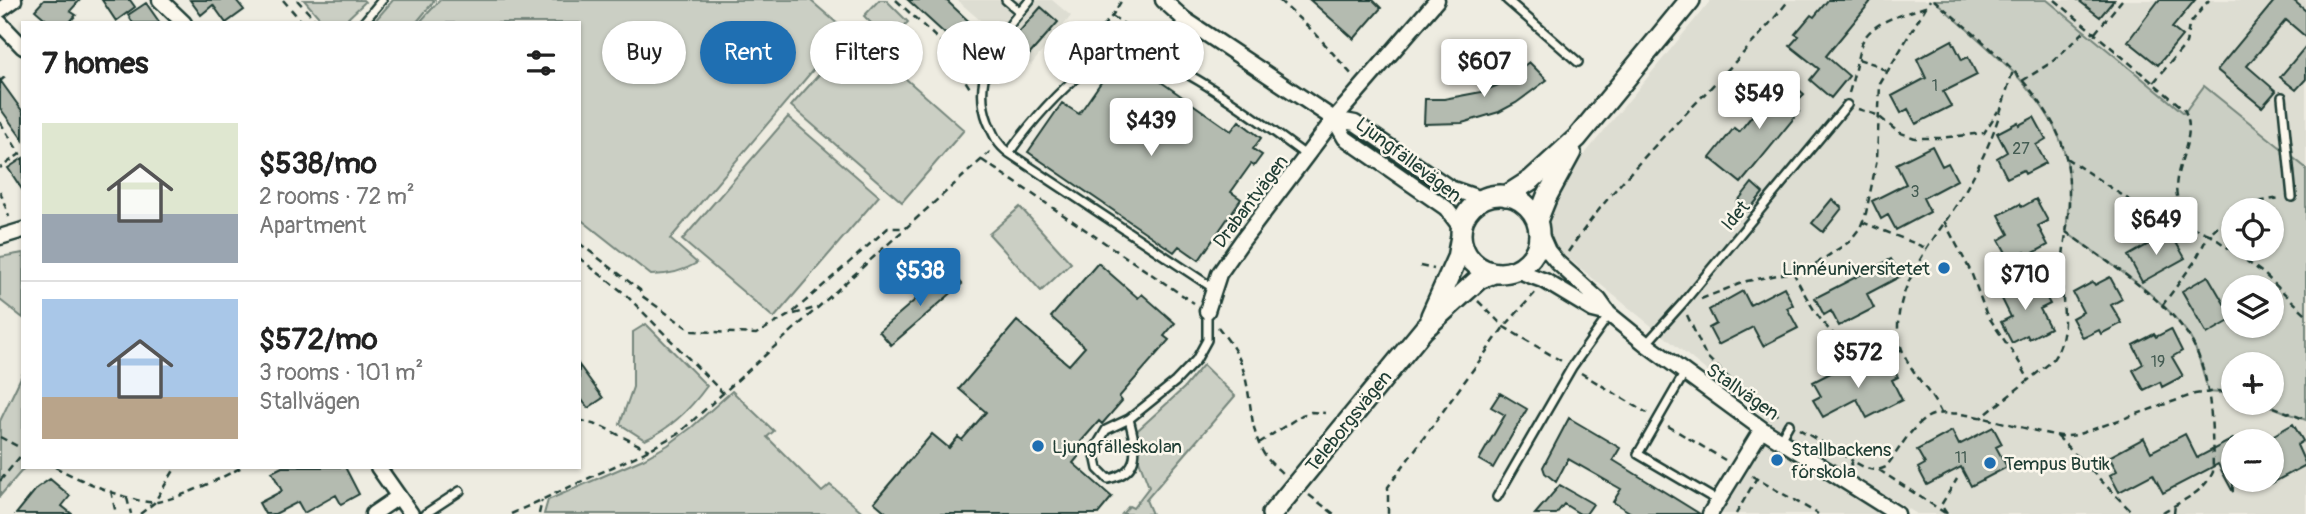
<!DOCTYPE html>
<meta charset="utf-8">
<style>
:root{--surface:#fff;--page:#f6f6f6;--text:#222;--muted:#767676;--line:#e0e0e0;--accent:#1f6fb2}
body{margin:0;font-family:Pangolin,sans-serif;background:var(--page);color:var(--text);height:100vh;display:flex;flex-direction:column;font-size:26px;white-space:nowrap}
*{box-sizing:border-box;margin:0}
p{font-size:23px;color:var(--muted)}
.icon{flex:none;width:38px;height:38px;fill:none;stroke:currentColor;stroke-width:2;stroke-linecap:round;stroke-linejoin:round}
.map{position:relative;flex:1;overflow:hidden}
.panel{position:absolute;left:21px;top:21px;width:560px;height:448px;display:flex;flex-direction:column;background:var(--surface);border-radius:0px;box-shadow:0 2px 5px #0004}
.panel>*{flex:none}
.guide{position:absolute;left:602px;top:21px;width:665px;height:63px;display:flex;gap:14px}
.controls{position:absolute;left:2221px;top:198px;display:grid;gap:14px}
.controls a{display:grid;place-items:center;width:63px;height:63px;border-radius:50%;background:var(--surface);box-shadow:0 2px 5px #0004;font-size:35px}
.price{position:absolute;translate:-50% -60px;padding:0 16px;border-radius:7px;background:#fff;color:#222;font-size:23px;line-height:46px;filter:drop-shadow(0 2px 4px #0008)}
.price::after{content:'';position:absolute;left:50%;top:42px;width:21px;height:16px;margin-left:-10px;background:inherit;clip-path:polygon(0 0,100% 0,50% 100%)}
.price.on{background:var(--accent);color:#fff}
ul{padding:0;list-style:none}
li{display:flex;align-items:center;gap:21px;height:175px;padding:0 21px}
li+li{border-top:2px solid var(--line)}
li span{display:grid;place-items:center;flex:none;width:196px;height:140px;border-radius:0px;color:#555}
li>.icon{margin-inline-start:auto}
span .icon{width:84px;height:84px;fill:#fffc;stroke-width:1}
li b{font-size:30px}
h2{display:flex;justify-content:space-between;align-items:center;height:84px;padding:0 21px;font-size:30px}
.chip{padding:0 24px;border-radius:32px;background:var(--surface);box-shadow:0 2px 5px #0004;font-size:24px;line-height:63px}
.chip.on{background:var(--accent);color:#fff}
.map>svg:first-child{display:block}
.built{fill:#ddddd2;fill-rule:evenodd}
.green{fill:#cbcfc4;stroke:#75867c;stroke-width:2;fill-rule:evenodd}
.building{fill:#b4bbb0;stroke:#1f3d34;stroke-width:2}
.lines{fill:none;stroke-linecap:round;stroke-linejoin:round}
.service-casing{stroke:#1f3d34;stroke-width:12}
.minor-casing{stroke:#1f3d34;stroke-width:19}
.secondary-casing{stroke:#1f3d34;stroke-width:24}
.path{stroke:#1f3d34;stroke-width:2.5;stroke-dasharray:7 5;stroke-linecap:butt}
.service{stroke:#fbf7ec;stroke-width:7}
.minor{stroke:#fbf7ec;stroke-width:14}
.secondary{stroke:#fbf7ec;stroke-width:19}
.poi-dot{fill:#1f6fb2;stroke:#fbf7ec;stroke-width:2.5}
.labels{text-anchor:middle;stroke-width:5;stroke-linejoin:round;paint-order:stroke}
.number-label{font-size:16px;fill:#445c53}
.street-label{font-size:19px;fill:#1f3d34;stroke:#fbf7ec}
.poi-label{font-size:19px;fill:#1f3d34;stroke:#fbf7ec;text-anchor:start}
</style>
<div class="map">
<svg width="2306" height="514" viewBox="0 0 2306 514">
<rect width="100%" height="100%" fill="#eeece1"/>
<filter id="ink" filterUnits="userSpaceOnUse"><feTurbulence type="fractalNoise" baseFrequency=".0143" numOctaves="2"/><feDisplacementMap in="SourceGraphic" scale="14" xChannelSelector="R" yChannelSelector="G"/><feConvolveMatrix kernelMatrix="1 2 1 2 8 2 1 2 1" color-interpolation-filters="sRGB"/></filter>
<g filter="url(#ink)">
<path class="built" d="M957,0H1052L1071,16L1031,65Z
M1711,0H2306V514H1917L1782,432L1558,250L1550,232V217L1557,197L1580,160ZM2233,210H2272V248H2233ZM2233,287H2272V326H2233ZM2233,364H2272V402H2233ZM2233,441H2272V480H2233Z
M1762,429L1897,514H1710Z"/>
<path class="green" d="M304,0H363L365,2L343,23H324Z
M393,0H435L416,23H373Z
M440,0H810L846,31L670,239L697,263C682,272 668,275 651,275L579,218V23H419Z
M879,0H886L908,22L889,41L864,16Z
M1934,0H2047L2184,113L2204,86L2306,168V420L2262,403L2272,402V364H2233V394L2208,392C2204,375 2200,357 2192,341C2171,301 2103,259 2066,232C2068,208 2072,182 2066,158C2050,92 1981,43 1934,0ZM2233,210H2272V248H2233ZM2233,287H2272V326H2233Z
M855,34L964,130L902,202L791,106Z
M788,117L879,196L774,318L682,240Z
M1020,207L1071,263L1041,291L989,234Z
M23,253V318L0,300V257Z
M646,324L707,386C691,408 670,429 645,440L620,424L633,387V332Z
M1203,365L1235,396L1146,500L1152,514H1122L1129,506L1133,508L1149,487L1138,458L1128,439L1184,388Z
M23,373V467H25L0,496V421Z
M732,391L774,431L767,437L822,492L830,485L865,514H544L548,500L643,459L668,445L692,427Z"/>
<path class="building" d="M44,0H80L70,11L76,15L69,23H50L35,10Z
M102,0H130L135,7L116,21Z
M190,0H236L244,10L226,23L213,5L201,15Z
M908,0H946L991,42L984,57L978,64Z
M1310,0H1373L1381,8L1354,39Z
M1828,0H1872L1826,56L1849,76L1831,98L1810,80L1819,69L1790,46L1799,36L1795,34L1811,15L1814,17Z
M2078,0H2114L2100,17Z
M2159,0H2195L2172,28L2182,36L2158,65L2128,41Z
M2275,0H2293L2306,11V37L2286,20L2247,66L2276,91L2262,107L2217,70Z
M146,3L160,23H133L128,15Z
M1041,7L1058,22L1022,63L1005,48Z
M1952,40L1962,60L1968,57L1977,75L1943,92L1951,106L1916,124L1908,109L1901,113L1892,96L1926,78L1917,59Z
M2306,46V79L2296,90L2280,77Z
M1529,62L1547,80L1516,103L1499,112L1462,123L1424,124L1425,99H1444L1481,92L1498,85Z
M1134,63L1231,131L1239,121L1261,138L1253,149L1262,155L1254,166L1251,164L1231,192L1241,199L1199,260L1179,246L1174,252L1028,152L1062,103L1079,114L1111,68L1124,77Z
M1784,77L1804,94L1793,107L1799,112L1741,183L1710,158L1734,128L1739,132L1760,106L1757,104L1773,85L1776,87Z
M0,80L23,112V140L0,108Z
M2034,117L2046,139L2036,145L2046,163L2025,174L2023,170L2007,178L1997,158L2007,152L1997,133L2018,122L2019,125Z
M1932,146L1942,166L1948,163L1957,180L1923,198L1930,212L1896,230L1888,215L1881,219L1872,201L1906,184L1896,164Z
M23,158V191L8,168Z
M1752,183L1763,193L1748,211L1737,202Z
M1832,199L1842,208L1823,232L1812,223Z
M2036,199L2048,221L2038,226L2048,245L2028,256L2025,252L2010,260L1999,240L2009,234L1999,215L2020,204L2022,207Z
M2170,232L2185,258L2142,282L2128,256Z
M1891,259L1901,276L1867,294L1874,308L1839,326L1831,311L1824,315L1815,298Z
M1098,263L1138,298L1142,294L1175,323L1164,336L1169,340L1119,397L1122,401L1102,424L1099,421L1078,445L1084,450L1073,463L1112,497L1098,514H888L874,502L932,434L949,448L958,437L962,440L986,412L959,389L1017,321L1069,365L1085,347L1051,317Z
M950,270L962,284L891,345L879,331Z
M2208,276L2233,319L2207,334L2182,291Z
M2110,277L2122,299L2111,305L2122,323L2101,334L2099,330L2083,338L2072,318L2083,312L2073,293L2093,282L2095,285Z
M2038,282L2050,304L2040,309L2050,328L2029,339L2027,335L2012,343L2001,322L2011,317L2001,297L2022,286L2024,289Z
M1784,287L1793,305L1787,308L1798,328L1763,346L1753,327L1718,345L1709,328L1716,324L1709,310L1743,291L1750,305Z
M2171,329L2182,351L2172,357L2183,376L2162,387L2160,382L2144,390L2133,370L2143,364L2133,345L2154,334L2156,337Z
M1888,359L1898,377L1892,380L1902,400L1867,418L1857,399L1823,417L1813,400L1821,396L1813,382L1848,364L1855,377Z
M579,365L603,398L588,408L579,396Z
M1500,393L1527,409L1493,468L1479,460L1505,415L1491,407Z
M1569,418L1620,448L1613,460L1700,514H1633L1613,502L1621,489L1568,459L1556,482L1545,473L1543,467Z
M2293,424L2303,441L2297,445L2306,465L2272,483V436Z
M1993,427L2002,444L1996,447L2007,467L1971,486L1961,467L1927,485L1918,468L1925,464L1917,450L1952,431L1959,445Z
M2185,434L2197,458L2233,439V492L2218,464L2163,493L2153,474L2119,492L2110,475L2117,471L2109,457L2144,438L2151,452Z
M282,467H345L359,494L341,504L336,495L304,513L298,502L275,514H265L259,503L282,491L272,472Z
M50,479L70,496L62,506L72,514H16L37,488Z
M1560,485L1593,504L1586,514H1580L1564,504L1556,514H1535Z"/>
<g class="lines">
<defs>
<path id="service" d="M1006,0L1020,12L1030,0
M1507,0L1578,62
M363,23L382,0
M1152,59L1184,19
M2282,97L2292,197
M1009,153C997,144 994,136 988,122C972,81 994,43 1020,12
M1213,288L1009,153C1031,122 1056,94 1085,70C1090,65 1095,58 1101,55C1149,30 1267,128 1307,156
M1646,344L1682,304L1847,105
M1684,374L1638,454L1718,501
M1129,419C1136,446 1143,472 1108,479L1098,469L1094,450L1106,430L1129,419L1175,382L1196,360L1207,340V311
M1780,440L1789,424
M1497,497L1572,367L1609,315
M425,514L460,491"/>
<path id="minor" d="M160,0L184,23
M1163,0L1184,19L1334,119L1355,123L1450,188L1482,199
M0,10L14,0
M0,23L23,47
M1334,119L1345,138L1446,208L1462,229
M1540,233L1548,251L1558,263L1599,300L1609,314L1646,344L1762,429L1897,514
M0,237L23,230
M1516,270L1545,281L1593,310L1609,314
M1207,311L1219,274L1242,241L1334,119L1437,0
M378,467L411,514
M373,514L398,497
M1710,514L1762,429"/>
<path id="secondary" d="M1461 234a39 39 0 1 1 78 0a39 39 0 1 1-78 0Z
M1506,196L1531,180L1577,138L1690,0
M1537,221L1547,196L1571,152
M1431,316L1457,258L1461,236
M1272,514L1424,329L1479,279L1494,273"/>
</defs>
<use href="#service" class="service-casing"/>
<use href="#minor" class="minor-casing"/>
<use href="#secondary" class="secondary-casing"/>
<path class="path" d="M283,0L303,23
M297,0L318,23
M896,0L942,43L971,90
M1279,0L1315,33L1352,75
M1934,0C1984,43 2049,90 2066,157C2069,169 2069,183 2069,195C2070,221 2062,248 2062,274C2061,306 2072,335 2051,362L1981,418
M2055,0L2184,109C2200,137 2171,167 2177,196C2179,207 2186,218 2190,227
M1112,16L1150,41
M2095,33L2122,0
M1858,59L1874,64L1886,71
M1063,72L1112,16L1122,0
M0,81L5,77
M2022,81L2052,62L2087,29
M2154,82L2186,44L2189,25L2209,0
M1849,93C1854,77 1856,61 1861,45C1870,21 1902,15 1925,7
M1858,109L1877,115L1898,132L1915,138H1940L1984,133L1998,111
M0,122L20,154L0,168
M2066,158L2143,209L2209,234L2233,213
M982,160L1194,303
M0,191L9,217
M2237,210L2245,204L2280,198
M1944,221L1971,272L1986,313L2019,362L2028,378
M1862,222L1926,248
M2066,232C2103,259 2169,301 2191,340C2213,379 2212,429 2213,472C2203,494 2180,501 2160,514
M579,243L640,290L642,296L692,331L756,334L791,314L888,228H902
M1568,252C1630,159 1720,87 1789,0
M579,258L624,293L723,393
M1420,266L1434,269
M1793,272C1818,320 1839,362 1901,350
M1701,299L1747,281L1793,272L1817,263L1849,242L1860,228L1866,213L1877,159L1880,84L1930,0
M1478,301L1504,327L1563,362
M2162,306L2195,261L2209,234L2263,273L2306,314
M794,314L815,308
M1687,315L1706,356L1733,382L1782,418
M1218,327C1228,340 1239,354 1243,369C1252,397 1249,429 1264,454C1269,462 1277,468 1283,474
M1581,373L1647,413
M2262,402L2306,420
M1941,413C1929,388 1904,366 1899,339C1891,290 1933,241 1957,204C1967,188 1977,170 1985,152C1997,127 2004,98 2013,71
M579,420L603,427L649,450
M1668,426L1725,460
M1799,429L1853,461
M2057,436L2134,514
M0,437L23,449
M1259,443L1302,415L1311,412L1325,413
M55,467C73,477 138,506 157,502C186,496 215,481 242,467
M1849,468L1853,461C1865,468 1874,473 1886,467C1899,450 1910,428 1928,417C1952,403 2026,431 2055,435C2062,437 2069,436 2076,435L2195,394L2218,391L2233,394
M1879,470L1945,513
M1752,476L1818,514
M0,481L23,453
M111,491L116,514
M1309,495L1334,514
M127,498L131,514
M140,514L154,503L176,467
M511,514L643,453L679,433L990,152
M539,514L542,500
M1388,514V487L1504,327L1535,293
M1736,514L1756,479
M1947,514L1941,505L1957,479
M2174,514L2175,504"/>
<use href="#service" class="service"/>
<use href="#minor" class="minor"/>
<use href="#secondary" class="secondary"/>
</g>
</g>
<g class="poi-dot">
<circle cx="1944" cy="268" r="7"/>
<circle cx="1038" cy="446" r="7"/>
<circle cx="1777" cy="460" r="7"/>
<circle cx="1990" cy="463" r="7"/>
</g>
<g class="labels">
<g class="number-label">
<text x="1935" y="91">1</text>
<text x="2021" y="154">27</text>
<text x="1915" y="197">3</text>
<text x="2158" y="367">19</text>
<text x="1961" y="463">11</text>
</g>
<g class="street-label">
<text transform="translate(1409 159) rotate(37)" y="7">Ljungfällevägen</text>
<text transform="translate(1250 201) rotate(-53)" y="7">Drabantvägen</text>
<text transform="translate(1735 215) rotate(-50)" y="7">Idet</text>
<text transform="translate(1743 391) rotate(35)" y="7">Stallvägen</text>
<text transform="translate(1348 421) rotate(-51)" y="7">Teleborgsvägen</text>
</g>
<g class="poi-label">
<text x="1930" y="275" text-anchor="end">Linnéuniversitetet</text>
<text x="1052" y="453">Ljungfälleskolan</text>
<text x="1791" y="456">Stallbackens<tspan x="1791" dy="22">förskola</tspan></text>
<text x="2004" y="470">Tempus Butik</text>
</g>
</g>
</svg>
<div class="controls">
<a><svg class="icon" aria-label="locate" viewBox="0 0 24 24"><circle cx="12" cy="12" r="6"/><path d="M12 2v4M12 18v4M2 12h4M18 12h4"/></svg></a>
<a><svg class="icon" aria-label="layers" viewBox="0 0 24 24"><path d="M12 4l9 5-9 5-9-5zM3 14l9 5 9-5"/></svg></a>
<a>+</a>
<a>−</a>
</div>
<b class="price" style="left:1484px;top:99px">$607</b>
<b class="price" style="left:1759px;top:131px">$549</b>
<b class="price" style="left:1151px;top:158px">$439</b>
<b class="price" style="left:2156px;top:257px">$649</b>
<b class="price on" style="left:920px;top:308px">$538</b>
<b class="price" style="left:2025px;top:312px">$710</b>
<b class="price" style="left:1858px;top:390px">$572</b>
<div class="guide">
<a class="chip">Buy</a>
<a class="chip on">Rent</a>
<a class="chip">Filters</a>
<a class="chip">New</a>
<a class="chip">Apartment</a>
</div>
<section class="panel">
<h2>7 homes<svg class="icon" aria-label="filters" viewBox="0 0 24 24"><path d="M4 7h16M4 17h16"/><circle cx="9" cy="7" r="2"/><circle cx="15" cy="17" r="2"/></svg></h2>
<ul>
<li><span style="background:linear-gradient(#dfe7d0 65%,#9aa5b1 0)"><svg class="icon" aria-label="home" viewBox="0 0 24 24"><path d="M3 11l9-7 9 7M6 9v11h12V9"/></svg></span><div><b>$538/mo</b><p>2 rooms · 72 m²</p><p>Apartment</p></div></li>
<li><span style="background:linear-gradient(#a9c7e8 70%,#b9a48a 0)"><svg class="icon" aria-label="home" viewBox="0 0 24 24"><path d="M3 11l9-7 9 7M6 9v11h12V9"/></svg></span><div><b>$572/mo</b><p>3 rooms · 101 m²</p><p>Stallvägen</p></div></li>
</ul>
</section>
</div>
